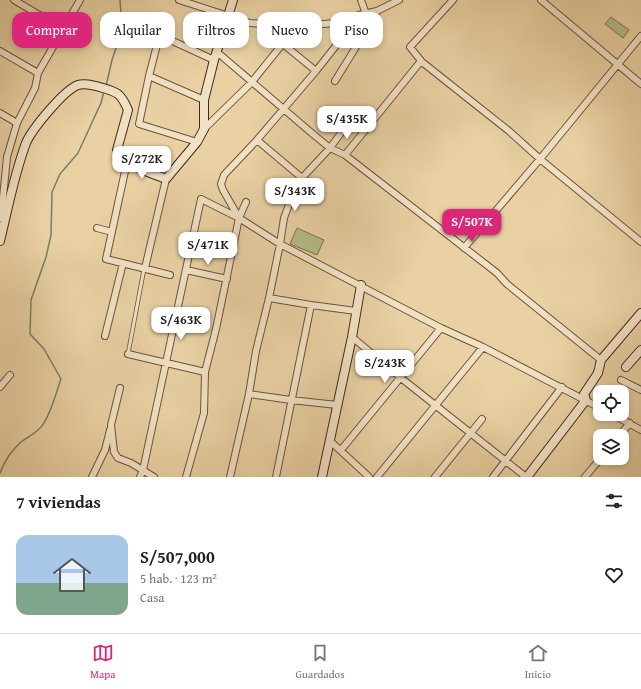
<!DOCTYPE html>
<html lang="es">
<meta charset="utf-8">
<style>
:root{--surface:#fff;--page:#f2f2f2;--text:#202124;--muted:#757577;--line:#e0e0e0;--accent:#db2777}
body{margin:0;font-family:"Gentium Book Plus",serif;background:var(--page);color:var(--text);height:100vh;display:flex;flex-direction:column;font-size:15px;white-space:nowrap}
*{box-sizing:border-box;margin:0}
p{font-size:13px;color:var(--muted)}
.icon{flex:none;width:22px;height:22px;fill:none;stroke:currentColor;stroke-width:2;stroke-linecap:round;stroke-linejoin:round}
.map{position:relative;height:477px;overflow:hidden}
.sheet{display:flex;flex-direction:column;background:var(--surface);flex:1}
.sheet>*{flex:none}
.banner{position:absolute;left:12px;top:12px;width:400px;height:36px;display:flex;gap:8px}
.fabs{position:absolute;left:593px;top:385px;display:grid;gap:8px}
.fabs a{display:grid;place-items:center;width:36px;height:36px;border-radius:8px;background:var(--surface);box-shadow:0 2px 6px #0003;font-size:20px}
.price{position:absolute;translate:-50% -34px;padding:0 9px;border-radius:8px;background:#fff;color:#222;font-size:13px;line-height:26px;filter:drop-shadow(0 1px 2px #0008)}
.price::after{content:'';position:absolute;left:50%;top:24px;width:12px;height:9px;margin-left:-6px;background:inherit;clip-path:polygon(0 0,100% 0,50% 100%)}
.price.active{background:var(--accent);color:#fff}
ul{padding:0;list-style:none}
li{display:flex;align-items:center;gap:12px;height:100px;padding:0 16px}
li+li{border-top:1px solid var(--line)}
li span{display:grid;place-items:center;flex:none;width:112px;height:80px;border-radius:12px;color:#555}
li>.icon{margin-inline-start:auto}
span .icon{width:48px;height:48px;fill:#fffc;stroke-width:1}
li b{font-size:17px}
h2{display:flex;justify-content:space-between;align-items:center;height:48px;padding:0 16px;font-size:17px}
.tag{padding:0 14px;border-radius:12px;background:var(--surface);box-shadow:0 2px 6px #0003;font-size:14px;line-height:36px}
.tag.active{background:var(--accent);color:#fff}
.tabs{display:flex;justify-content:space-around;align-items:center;height:56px;border-top:1px solid var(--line);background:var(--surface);font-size:11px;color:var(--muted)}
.tabs a{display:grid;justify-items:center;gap:2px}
.tabs .active{color:var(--accent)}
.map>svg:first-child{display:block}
.green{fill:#b4bc87;stroke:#7c7251}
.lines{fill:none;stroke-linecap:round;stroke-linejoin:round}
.stream{stroke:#767e6c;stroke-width:1.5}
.lane-casing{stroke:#6d523d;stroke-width:4.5}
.street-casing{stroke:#6d523d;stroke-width:8}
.secondary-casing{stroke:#44281b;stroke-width:10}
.lane{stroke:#f1e1c3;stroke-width:3}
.street{stroke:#f1e1c3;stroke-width:6}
.secondary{stroke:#f1e1c3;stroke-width:8}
</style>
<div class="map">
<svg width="641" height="477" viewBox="0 0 641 477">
<rect width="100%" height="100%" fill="#e9d1a3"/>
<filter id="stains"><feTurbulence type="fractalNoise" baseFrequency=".005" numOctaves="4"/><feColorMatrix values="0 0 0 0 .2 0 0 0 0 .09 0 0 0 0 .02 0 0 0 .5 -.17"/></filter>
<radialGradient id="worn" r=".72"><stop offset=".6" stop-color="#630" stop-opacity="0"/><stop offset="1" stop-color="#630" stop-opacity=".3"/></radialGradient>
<path class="green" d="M611,17L629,30L623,38L605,24Z
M297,228L324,240L317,255L290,244Z"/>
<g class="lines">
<path class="stream" d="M106,86L112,60L122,30L120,0
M0,473C4,462 12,450 21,442C29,436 39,432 44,423C52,410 56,393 61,379L44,349L30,334L31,300L46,257L51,235L52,192L60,174L78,153L101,103L104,91"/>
<defs>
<path id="lane" d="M128,354L144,269"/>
<path id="street" d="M14,0L63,29
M179,0L250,23L297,26L336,23L359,15L377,11L399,0
M453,0L410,47L422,62L509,131L540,159L641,242
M541,0L641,84
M283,44L316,71
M0,51L38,73
M217,52L314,135L330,148L345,155L497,273L507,284L601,360
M149,76L204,100
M335,81L372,21L377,11
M0,113L17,123
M204,129L251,83L297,26
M257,140L302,178L330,148L349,122
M197,142L139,124L149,76L157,45L166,38L214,60
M345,155L421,61
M127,162L106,259L170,275
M239,218L223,190L221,184L224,175L257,140L316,71L346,33L366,14L361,0
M5,221L1,218L7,157L17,123L35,88L38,73L80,0
M97,228L112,232
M464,248L540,159L641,36
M145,268L166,179
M186,270L227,279
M269,298L311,305L356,311
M105,336L123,263
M352,337L401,378L526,477
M128,354L205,372
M621,380L641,390
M0,387L10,375
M120,388L111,425L114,452L118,458L131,463L154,477
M249,394L291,400L337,405
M612,414L641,430
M619,436L630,423
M329,440L369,477
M341,450L441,328
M92,477L105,450L110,430
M140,477L143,470L201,199L239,218L280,244L441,328L483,347L600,408
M186,477L204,413L205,372L216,329L239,218L246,202
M230,477L249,394L256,351L269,298L280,244L284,218L292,196L302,178
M276,477L311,305
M377,477L483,347
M435,477L482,419
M493,477L562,387
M585,477L601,458"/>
<path id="secondary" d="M0,241C8,208 14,175 26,143C32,129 64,90 78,85C84,83 91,85 96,86C116,92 120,91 128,110L117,150C120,163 153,174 166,179L197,142L204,129V100L214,60L233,0
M626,367L641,350
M322,477L352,337L361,285
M527,477L586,400L584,394L598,373L601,360L641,313"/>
</defs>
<use href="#lane" class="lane-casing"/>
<use href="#street" class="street-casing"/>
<use href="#secondary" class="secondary-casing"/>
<use href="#lane" class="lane"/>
<use href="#street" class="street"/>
<use href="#secondary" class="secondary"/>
</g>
<rect width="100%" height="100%" filter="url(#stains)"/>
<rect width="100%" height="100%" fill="url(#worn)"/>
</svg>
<div class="fabs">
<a><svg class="icon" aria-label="locate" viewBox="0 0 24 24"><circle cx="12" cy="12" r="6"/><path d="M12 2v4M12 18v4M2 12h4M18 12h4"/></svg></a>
<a><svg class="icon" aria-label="layers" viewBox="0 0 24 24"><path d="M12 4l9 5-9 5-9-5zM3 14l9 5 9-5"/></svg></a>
</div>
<b class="price" style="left:347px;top:140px">S/435K</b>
<b class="price" style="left:142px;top:180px">S/272K</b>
<b class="price" style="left:295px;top:212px">S/343K</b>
<b class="price active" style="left:472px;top:243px">S/507K</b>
<b class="price" style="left:208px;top:266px">S/471K</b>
<b class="price" style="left:181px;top:341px">S/463K</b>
<b class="price" style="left:385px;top:384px">S/243K</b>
<div class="banner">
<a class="tag active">Comprar</a>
<a class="tag">Alquilar</a>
<a class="tag">Filtros</a>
<a class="tag">Nuevo</a>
<a class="tag">Piso</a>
</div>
</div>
<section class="sheet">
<h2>7 viviendas<svg class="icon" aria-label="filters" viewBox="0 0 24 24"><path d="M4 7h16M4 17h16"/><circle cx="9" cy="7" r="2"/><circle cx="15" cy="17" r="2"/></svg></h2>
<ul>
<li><span style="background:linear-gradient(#a9c7e8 60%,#7fa58c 0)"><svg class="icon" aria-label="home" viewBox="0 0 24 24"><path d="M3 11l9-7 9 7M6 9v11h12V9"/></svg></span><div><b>S/507,000</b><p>5 hab. · 123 m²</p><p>Casa</p></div><svg class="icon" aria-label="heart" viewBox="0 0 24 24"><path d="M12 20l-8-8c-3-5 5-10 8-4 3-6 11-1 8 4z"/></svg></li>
</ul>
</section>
<nav class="tabs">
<a class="active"><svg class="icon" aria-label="map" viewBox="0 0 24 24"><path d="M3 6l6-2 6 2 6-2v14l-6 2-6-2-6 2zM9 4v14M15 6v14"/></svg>Mapa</a>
<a><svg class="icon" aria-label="saved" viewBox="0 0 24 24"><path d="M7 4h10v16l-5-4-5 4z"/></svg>Guardados</a>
<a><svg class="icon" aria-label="home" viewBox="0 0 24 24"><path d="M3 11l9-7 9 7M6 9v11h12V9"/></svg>Inicio</a>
</nav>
